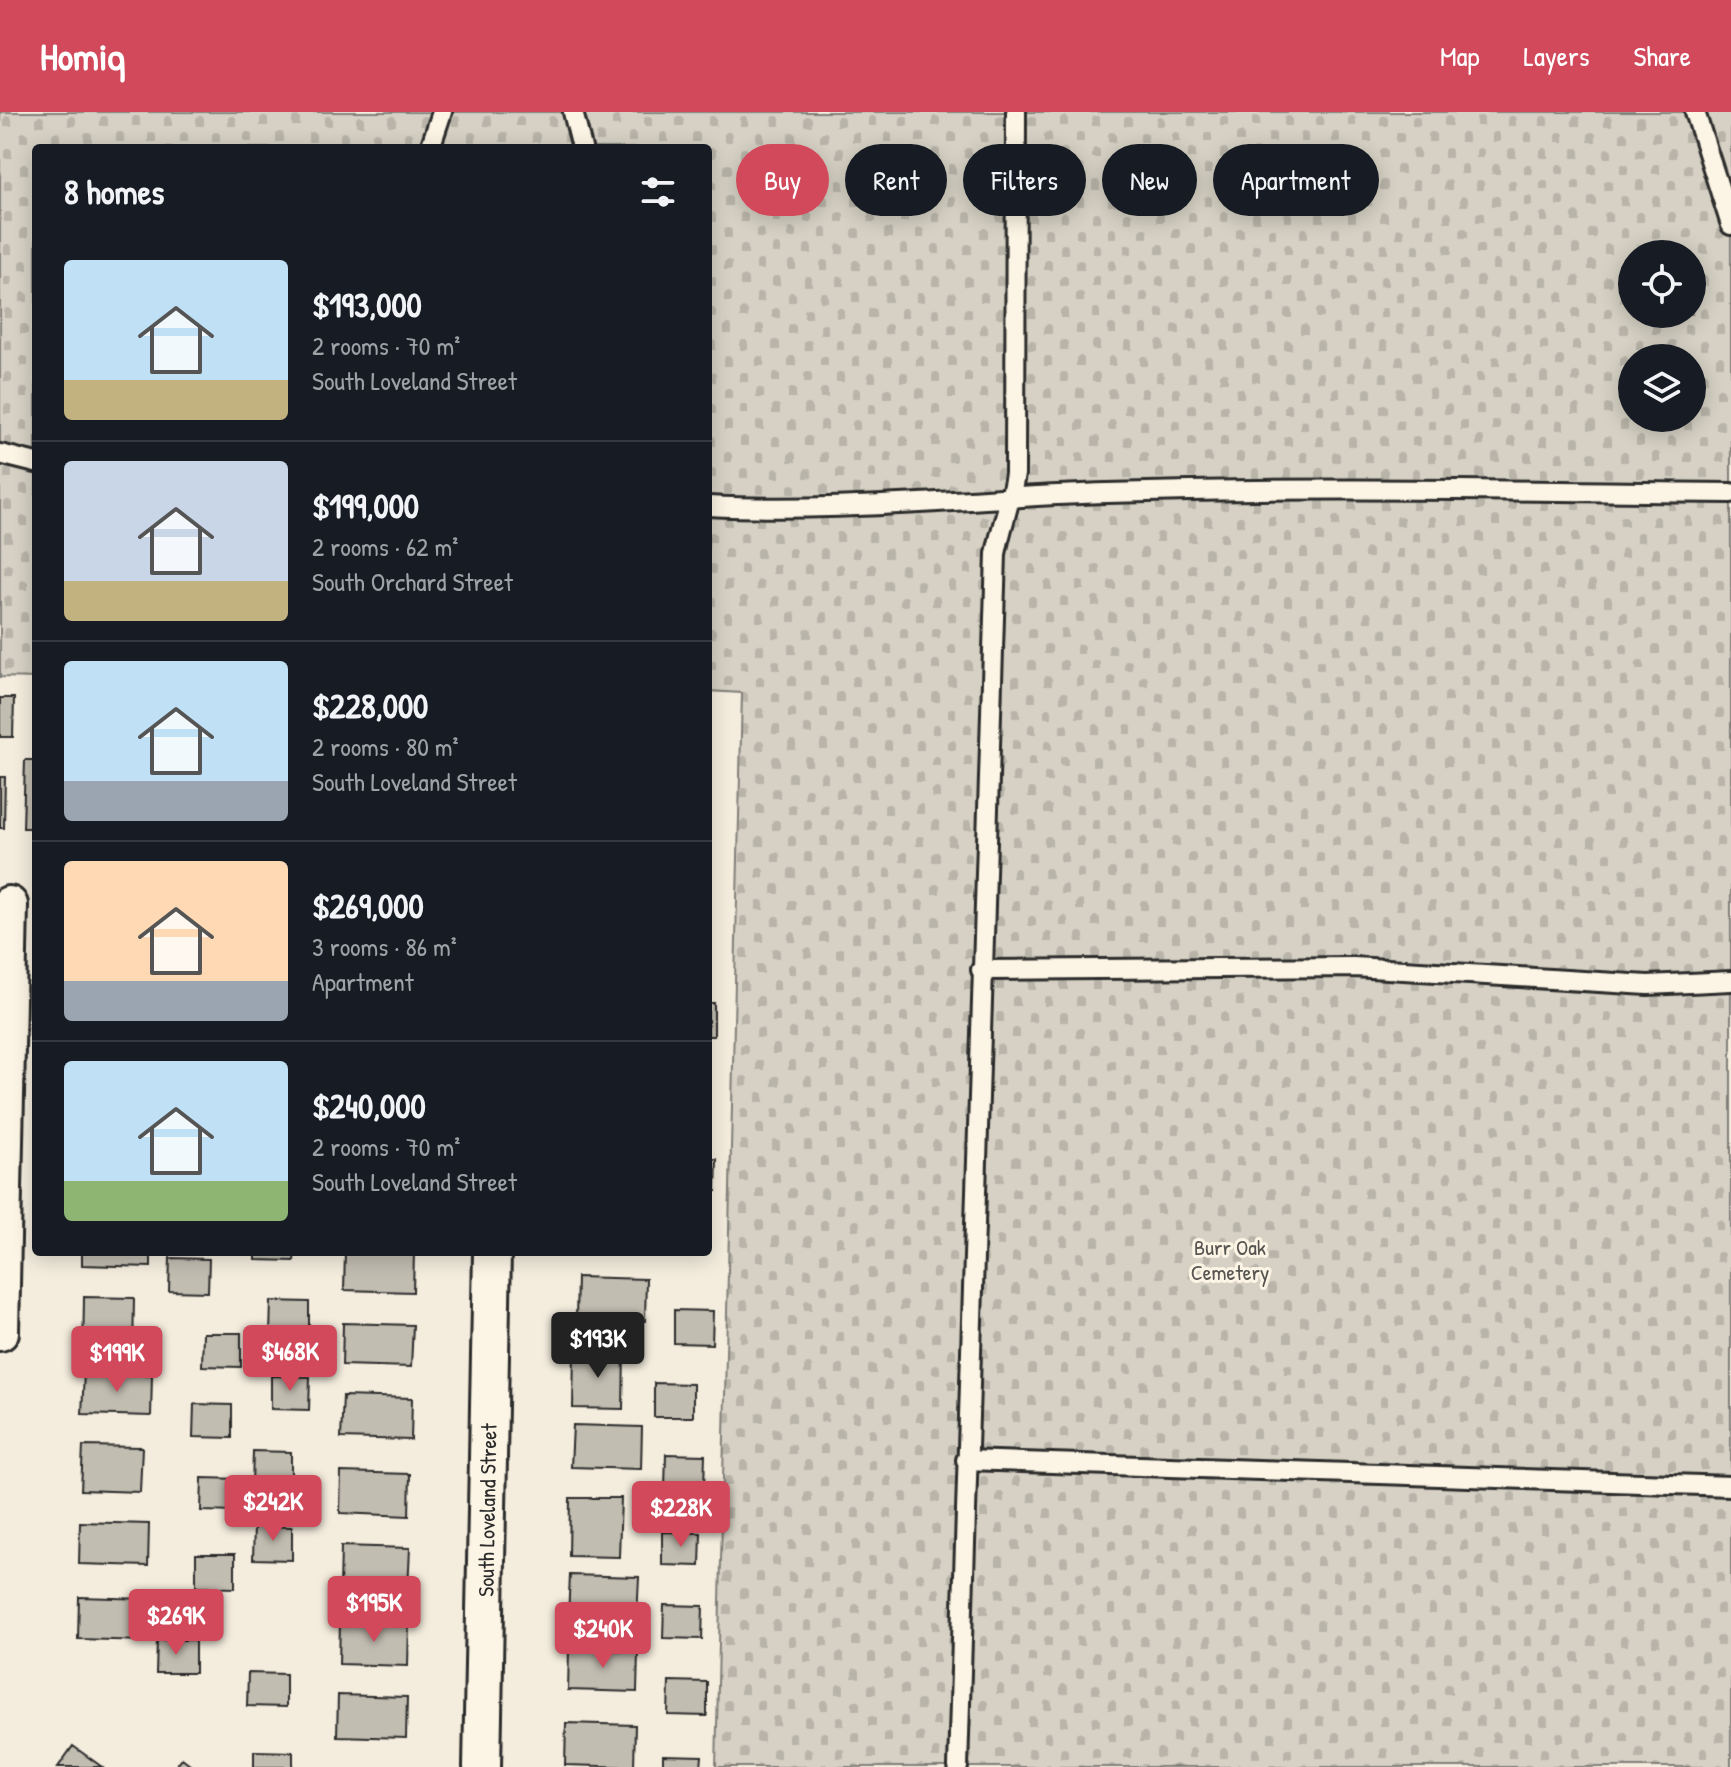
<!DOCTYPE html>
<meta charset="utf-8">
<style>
:root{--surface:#171b24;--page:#20242c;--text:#f1f3f6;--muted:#9ea1a6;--line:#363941;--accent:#d1495b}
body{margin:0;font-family:"Patrick Hand",sans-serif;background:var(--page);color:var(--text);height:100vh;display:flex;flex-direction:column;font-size:30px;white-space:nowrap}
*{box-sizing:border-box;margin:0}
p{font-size:26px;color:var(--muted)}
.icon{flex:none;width:44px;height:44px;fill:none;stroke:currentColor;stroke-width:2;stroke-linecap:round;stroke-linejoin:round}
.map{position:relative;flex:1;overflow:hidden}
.drawer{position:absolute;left:32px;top:32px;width:680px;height:1112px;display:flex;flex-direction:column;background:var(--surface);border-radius:8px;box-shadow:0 4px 20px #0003}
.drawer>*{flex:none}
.hud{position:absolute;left:736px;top:32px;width:760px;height:72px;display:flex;gap:16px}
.fabs{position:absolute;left:1618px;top:128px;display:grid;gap:16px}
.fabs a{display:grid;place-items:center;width:88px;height:88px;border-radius:50%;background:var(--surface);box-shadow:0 4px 20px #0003;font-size:40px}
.price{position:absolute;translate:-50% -68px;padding:0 18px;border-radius:8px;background:var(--accent);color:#fff;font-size:26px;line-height:52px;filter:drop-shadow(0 2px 4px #0008)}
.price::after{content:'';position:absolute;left:50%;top:48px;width:24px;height:18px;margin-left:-12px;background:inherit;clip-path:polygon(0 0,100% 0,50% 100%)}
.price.active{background:#222;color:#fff}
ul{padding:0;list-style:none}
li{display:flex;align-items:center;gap:24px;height:200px;padding:0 32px}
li+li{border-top:2px solid var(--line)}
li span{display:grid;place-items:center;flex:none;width:224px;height:160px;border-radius:8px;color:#555}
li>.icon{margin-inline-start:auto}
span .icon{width:96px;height:96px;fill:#fffc;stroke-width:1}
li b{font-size:34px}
h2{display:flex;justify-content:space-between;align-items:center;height:96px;padding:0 32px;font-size:34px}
.chip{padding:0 28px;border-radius:36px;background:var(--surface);box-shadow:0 4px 20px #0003;font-size:28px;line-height:72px}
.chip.active{background:var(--accent);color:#fff}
header{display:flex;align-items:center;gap:48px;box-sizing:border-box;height:112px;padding:0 40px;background:var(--accent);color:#fff}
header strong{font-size:38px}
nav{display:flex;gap:44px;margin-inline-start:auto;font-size:28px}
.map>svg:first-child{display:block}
.cemetery{fill:url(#cemetery-stones);stroke:#807e78;stroke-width:2;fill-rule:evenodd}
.building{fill:#c2bdb1;stroke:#2b2b2b;stroke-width:2}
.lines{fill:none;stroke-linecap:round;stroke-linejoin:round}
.lane-casing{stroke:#2b2b2b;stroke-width:24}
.street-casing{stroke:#2b2b2b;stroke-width:42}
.lane{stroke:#fcf5e5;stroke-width:18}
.street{stroke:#fcf5e5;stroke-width:36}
.labels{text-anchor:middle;stroke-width:6;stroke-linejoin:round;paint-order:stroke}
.park-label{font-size:22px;fill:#565451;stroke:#fcf5e5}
.street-label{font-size:22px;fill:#2b2b2b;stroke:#fcf5e5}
</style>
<header>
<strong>Homiq</strong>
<nav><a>Map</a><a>Layers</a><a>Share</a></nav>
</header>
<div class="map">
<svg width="1731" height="1655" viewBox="0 0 1731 1655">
<defs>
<pattern id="cemetery-stones" width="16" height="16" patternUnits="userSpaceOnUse" patternTransform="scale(2)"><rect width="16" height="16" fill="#d6d1c4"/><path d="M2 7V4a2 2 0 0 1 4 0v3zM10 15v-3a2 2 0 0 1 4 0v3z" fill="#b8b4a9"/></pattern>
</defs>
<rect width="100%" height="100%" fill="#f4edde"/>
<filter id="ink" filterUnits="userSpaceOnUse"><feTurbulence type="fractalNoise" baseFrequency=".0125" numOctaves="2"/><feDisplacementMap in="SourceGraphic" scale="16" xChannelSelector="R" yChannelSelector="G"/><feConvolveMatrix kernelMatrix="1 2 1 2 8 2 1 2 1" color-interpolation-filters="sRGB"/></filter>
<g filter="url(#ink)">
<path class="cemetery" d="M0,0H1731V1655H716L742,581L708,579V36H36V566L0,565ZM1632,142H1692V202H1632ZM1632,246H1692V306H1632Z"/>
<path class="building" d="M0,586H14L13,625H0Z
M25,648H36V716H23Z
M0,665H5L4,716H0Z
M708,891H714V924H708Z
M708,1047H717L716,1080H708Z
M82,1140H151V1155L82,1153Z
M256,1140H295L294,1149L256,1148Z
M345,1140H414L413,1180L344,1178Z
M170,1146L209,1147L208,1180L169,1179Z
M577,1165L646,1167L645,1209L576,1207Z
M84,1185L134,1186L133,1245L83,1244Z
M271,1189L309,1190V1222H270Z
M674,1198L713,1199L712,1232L674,1231Z
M343,1211L413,1213L411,1255L342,1253Z
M203,1221H241V1255L202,1254Z
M574,1238L624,1239L623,1297L573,1296Z
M84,1260L152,1263L151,1304L82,1302Z
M271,1264L310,1265L309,1298L271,1297Z
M654,1271L693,1272V1305H654Z
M343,1284L412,1286L411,1328L341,1326Z
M194,1292L232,1293V1326L193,1325Z
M573,1313L642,1315L641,1357L571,1355Z
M83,1334L142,1335L140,1380L81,1378Z
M253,1339L291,1340V1374L252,1373Z
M666,1342L705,1343L704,1376L665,1375Z
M341,1360L410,1362L409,1404L340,1401Z
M202,1366L240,1367L239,1400L201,1399Z
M570,1386H621L619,1445L569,1444Z
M80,1410L149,1412L148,1454L79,1452Z
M254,1414L292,1415V1448L253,1447Z
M662,1420L701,1421L700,1454L662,1453Z
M341,1434L410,1436L408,1478L340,1476Z
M196,1442H235V1476L196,1475Z
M570,1463L639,1465L637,1507L568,1505Z
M79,1485L148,1487L147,1529L78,1527Z
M664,1493L703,1494L702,1527L663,1526Z
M340,1510L409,1512L408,1554L339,1552Z
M157,1528H195V1561H156Z
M569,1537L638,1539L637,1580L568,1578Z
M248,1561L286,1562V1595L247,1594Z
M669,1569L707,1570V1604L668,1603Z
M338,1583L407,1585L406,1626L337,1624Z
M566,1611L635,1613L634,1655L565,1653Z
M73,1634L102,1655H58Z
M254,1639L293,1640V1655H254Z
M663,1643L702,1644L701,1655H663Z
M182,1646L194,1655H175Z"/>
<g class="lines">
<defs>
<path id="lane" d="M573,0L582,36
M1695,0L1731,113
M430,36L442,0
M0,342L36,351
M708,394C841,401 974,385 1107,381C1315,374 1523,379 1731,381
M981,858L1354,855L1648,873L1731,869
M966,1348L1731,1374
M958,1655L996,442C1001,415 1011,389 1015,362L1016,0"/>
<path id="street" d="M0,1220L9,793
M482,1655L492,1140"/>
</defs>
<use href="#lane" class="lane-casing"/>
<use href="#street" class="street-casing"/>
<use href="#lane" class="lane"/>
<use href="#street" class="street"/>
</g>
</g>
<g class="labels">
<g class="park-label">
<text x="1230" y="1143">Burr Oak<tspan x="1230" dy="25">Cemetery</tspan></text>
</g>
<g class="street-label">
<text transform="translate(487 1398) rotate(-89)" y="8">South Loveland Street</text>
</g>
</g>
</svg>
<div class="fabs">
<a><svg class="icon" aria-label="locate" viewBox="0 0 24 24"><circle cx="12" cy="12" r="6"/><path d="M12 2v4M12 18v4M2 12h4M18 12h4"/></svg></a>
<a><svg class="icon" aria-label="layers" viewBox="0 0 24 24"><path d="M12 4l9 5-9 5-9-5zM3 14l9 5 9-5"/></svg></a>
</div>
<b class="price active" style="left:598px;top:1268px">$193K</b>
<b class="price" style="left:290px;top:1281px">$468K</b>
<b class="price" style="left:117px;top:1282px">$199K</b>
<b class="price" style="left:273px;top:1431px">$242K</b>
<b class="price" style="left:681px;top:1437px">$228K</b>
<b class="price" style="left:374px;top:1532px">$195K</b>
<b class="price" style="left:176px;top:1545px">$269K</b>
<b class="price" style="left:603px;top:1558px">$240K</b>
<div class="hud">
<a class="chip active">Buy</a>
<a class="chip">Rent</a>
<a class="chip">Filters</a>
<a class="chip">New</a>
<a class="chip">Apartment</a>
</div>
<section class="drawer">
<h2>8 homes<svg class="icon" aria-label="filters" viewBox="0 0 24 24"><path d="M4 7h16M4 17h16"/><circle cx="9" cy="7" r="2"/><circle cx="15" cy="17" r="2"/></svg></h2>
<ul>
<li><span style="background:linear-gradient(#bfe0f5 75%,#c2b280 0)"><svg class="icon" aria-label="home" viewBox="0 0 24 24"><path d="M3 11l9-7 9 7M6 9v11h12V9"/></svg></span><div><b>$193,000</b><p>2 rooms · 70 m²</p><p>South Loveland Street</p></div></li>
<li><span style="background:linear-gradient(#c9d6e8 75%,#c2b280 0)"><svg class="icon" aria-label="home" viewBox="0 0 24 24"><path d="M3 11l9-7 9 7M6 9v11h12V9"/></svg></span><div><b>$199,000</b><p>2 rooms · 62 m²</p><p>South Orchard Street</p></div></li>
<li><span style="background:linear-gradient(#bfe0f5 75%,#9aa5b1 0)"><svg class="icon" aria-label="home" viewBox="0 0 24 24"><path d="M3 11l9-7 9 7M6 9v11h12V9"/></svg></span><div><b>$228,000</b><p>2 rooms · 80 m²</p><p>South Loveland Street</p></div></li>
<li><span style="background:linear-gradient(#ffd9b3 75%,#9aa5b1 0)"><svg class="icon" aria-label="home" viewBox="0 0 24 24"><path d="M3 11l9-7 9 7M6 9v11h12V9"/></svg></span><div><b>$269,000</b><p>3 rooms · 86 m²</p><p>Apartment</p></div></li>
<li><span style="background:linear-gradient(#bfe0f5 75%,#8fb573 0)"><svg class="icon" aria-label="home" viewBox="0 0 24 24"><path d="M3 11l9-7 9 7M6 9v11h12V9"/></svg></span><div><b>$240,000</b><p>2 rooms · 70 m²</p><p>South Loveland Street</p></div></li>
</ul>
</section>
</div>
